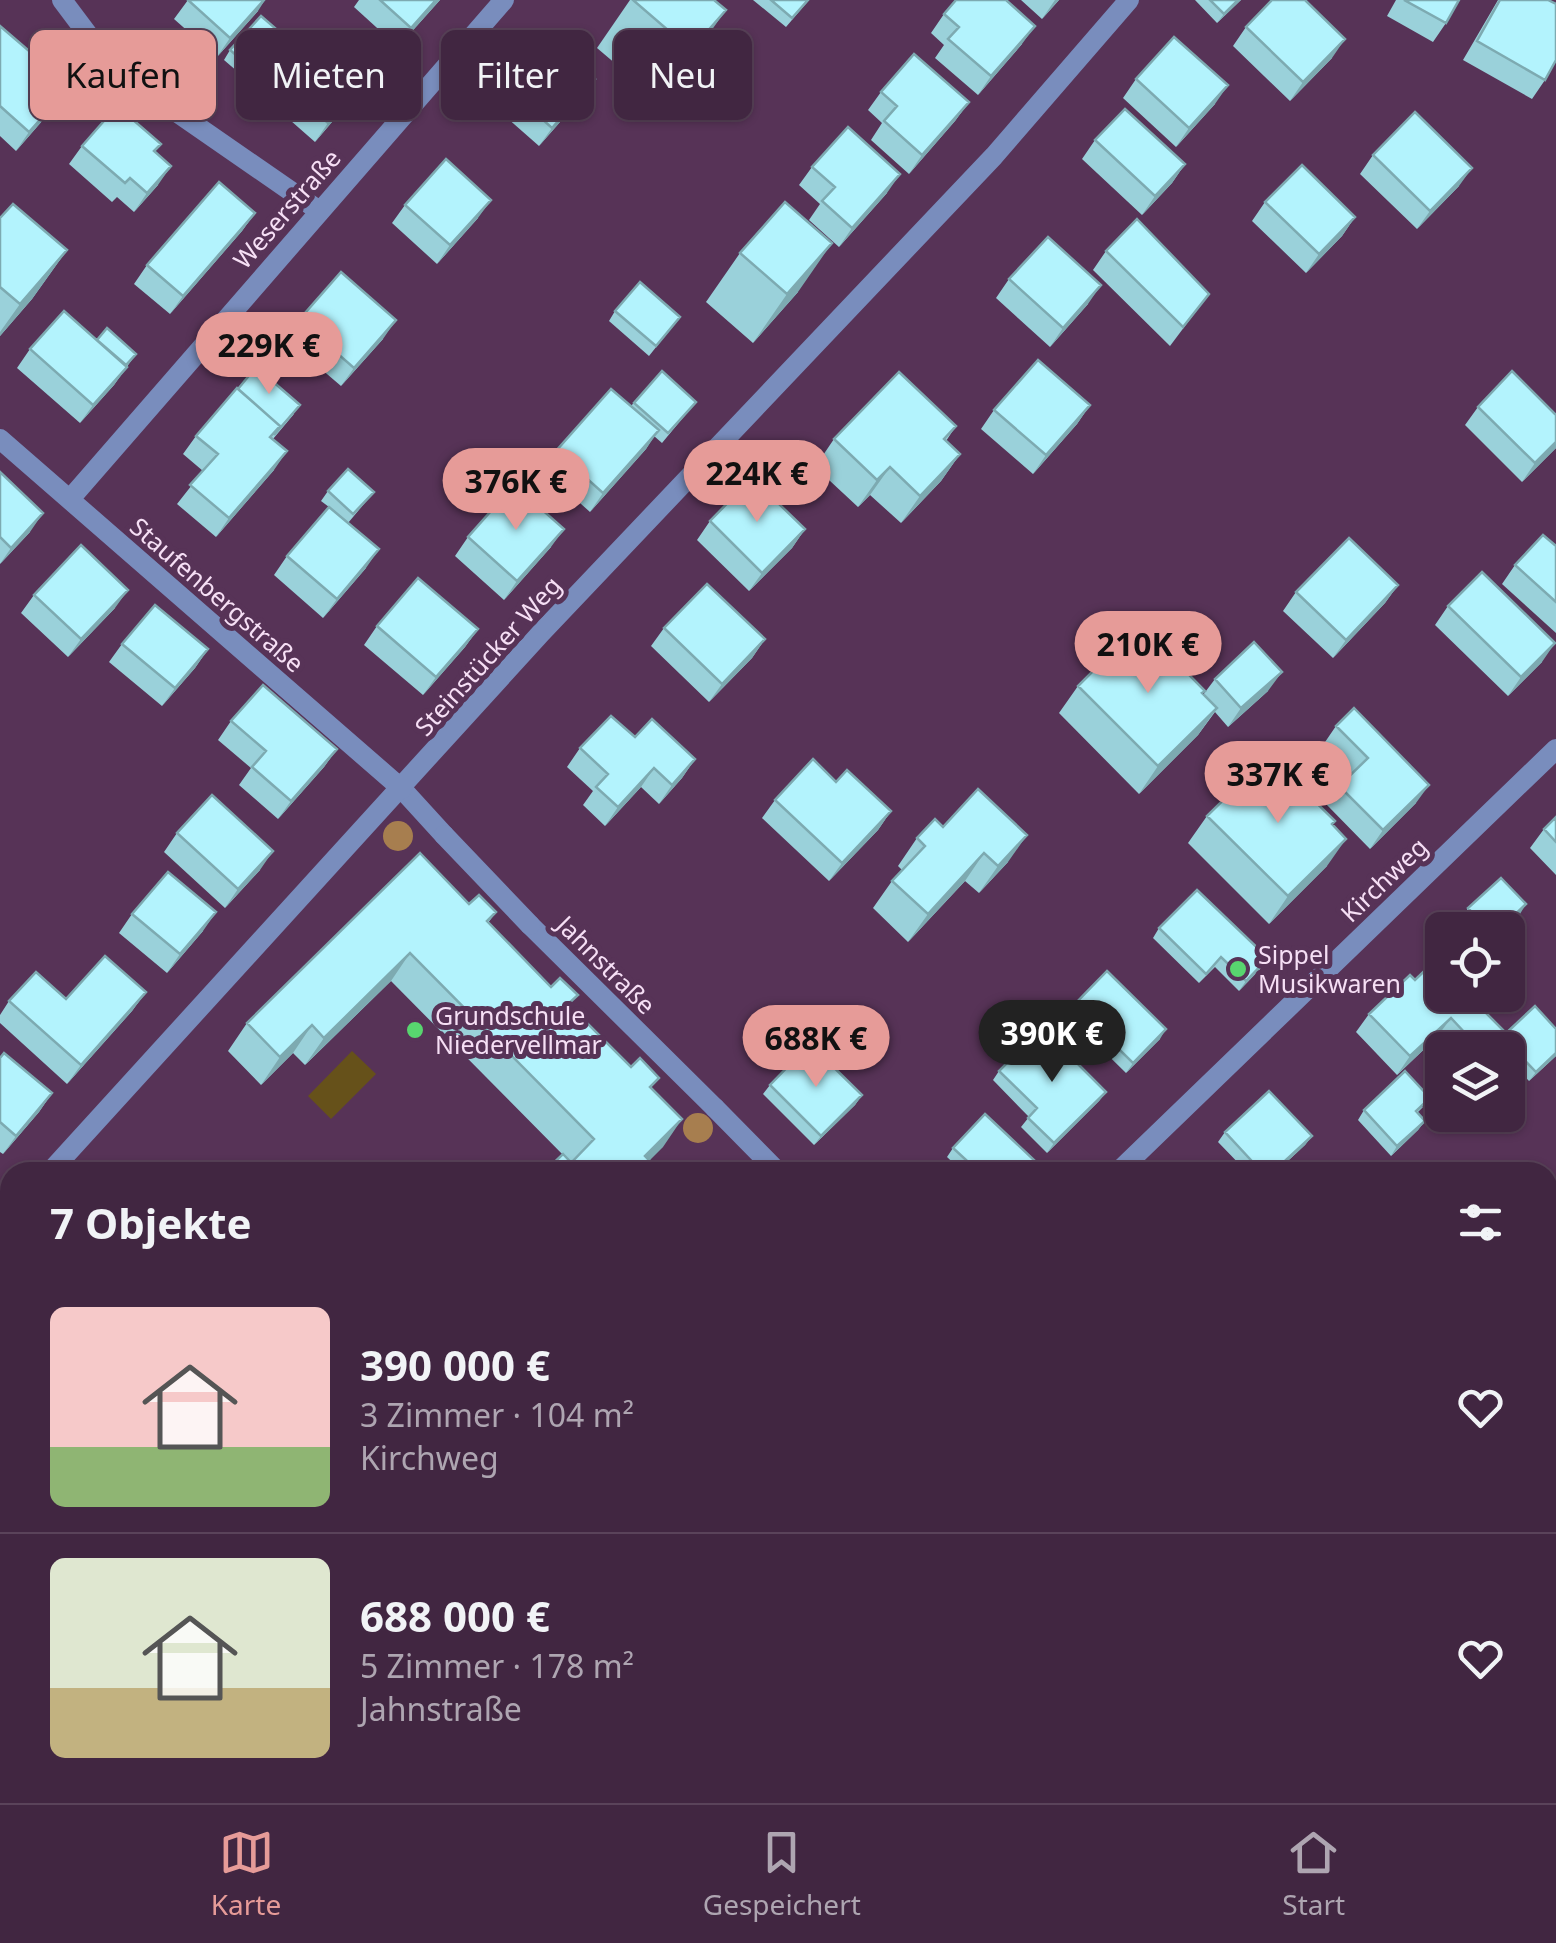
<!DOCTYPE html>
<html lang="de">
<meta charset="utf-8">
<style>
:root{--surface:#412641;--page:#4c324c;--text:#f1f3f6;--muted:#aea5b1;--line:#5a435a;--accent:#e69b98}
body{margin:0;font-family:"Noto Sans",sans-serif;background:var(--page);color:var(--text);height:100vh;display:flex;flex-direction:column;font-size:38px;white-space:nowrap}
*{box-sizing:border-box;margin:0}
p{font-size:32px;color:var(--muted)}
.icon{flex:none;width:55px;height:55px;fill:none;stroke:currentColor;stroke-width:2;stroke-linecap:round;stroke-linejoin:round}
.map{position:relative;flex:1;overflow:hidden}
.side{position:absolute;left:0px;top:1162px;width:1558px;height:642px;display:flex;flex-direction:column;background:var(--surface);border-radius:30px 30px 0 0;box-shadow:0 2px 8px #0004,0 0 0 2px var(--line)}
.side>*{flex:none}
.guide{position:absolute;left:30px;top:30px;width:1000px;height:90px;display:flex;gap:20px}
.buttons{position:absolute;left:1425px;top:912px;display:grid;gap:20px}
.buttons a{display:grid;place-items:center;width:100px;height:100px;border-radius:15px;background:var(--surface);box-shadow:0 2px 8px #0004,0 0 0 2px var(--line);font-size:50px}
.price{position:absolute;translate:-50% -85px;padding:0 22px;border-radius:35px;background:var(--accent);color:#111;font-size:32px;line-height:65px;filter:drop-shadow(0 2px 5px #0008)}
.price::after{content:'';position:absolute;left:50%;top:60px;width:30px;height:22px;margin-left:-15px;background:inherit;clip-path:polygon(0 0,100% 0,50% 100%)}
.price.active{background:#222;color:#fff}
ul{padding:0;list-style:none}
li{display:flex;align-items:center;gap:30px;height:250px;padding:0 50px}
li+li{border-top:2px solid var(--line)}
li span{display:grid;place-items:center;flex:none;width:280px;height:200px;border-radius:15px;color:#555}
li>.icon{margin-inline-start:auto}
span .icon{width:120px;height:120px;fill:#fffc;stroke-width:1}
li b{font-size:42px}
h2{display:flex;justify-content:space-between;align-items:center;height:120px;padding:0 50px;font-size:42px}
.chip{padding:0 35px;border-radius:15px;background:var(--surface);box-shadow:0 2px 8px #0004,0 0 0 2px var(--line);font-size:35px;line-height:90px}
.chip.active{background:var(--accent);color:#111}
.dock{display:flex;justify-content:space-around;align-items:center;height:140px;border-top:2px solid var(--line);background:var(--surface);font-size:28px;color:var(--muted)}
.dock a{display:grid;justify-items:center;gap:5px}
.dock .active{color:var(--accent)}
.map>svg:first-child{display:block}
.park{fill:#66511a}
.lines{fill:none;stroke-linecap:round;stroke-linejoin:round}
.service{stroke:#798dbd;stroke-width:20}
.pedestrian{stroke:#798dbd;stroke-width:20}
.minor{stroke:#798dbd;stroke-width:20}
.tree{fill:#a77e4f}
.wall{fill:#9ad1da}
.shaded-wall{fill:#7daab1}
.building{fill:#b3f3fd;stroke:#7daab1;stroke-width:2.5}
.poi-dot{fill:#58d56f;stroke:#573357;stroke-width:4}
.labels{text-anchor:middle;stroke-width:10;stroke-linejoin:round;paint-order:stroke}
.street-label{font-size:25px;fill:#f6dff5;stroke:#573357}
.poi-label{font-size:25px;fill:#f6dff5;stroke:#573357;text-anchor:start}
</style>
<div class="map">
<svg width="1556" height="1803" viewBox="0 0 1556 1803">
<rect width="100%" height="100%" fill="#573357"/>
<path class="park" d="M352,1051L376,1074L331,1119L308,1096Z"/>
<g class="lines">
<path class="service" d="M402,789L444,835
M530,925L715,1108
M353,1802L359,1795"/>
<path class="pedestrian" d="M444,835L530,925"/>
<path class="minor" d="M62,0L113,68L318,210
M0,439L402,789
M70,499L504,0
M715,1108L778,1172
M50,1172L541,633L994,156L1129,0
M1118,1172L1556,749
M0,1228L10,1217
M1548,1790L1556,1784
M1389,1795L1396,1803
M1526,1803L1539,1795"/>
</g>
<g class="tree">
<circle cx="398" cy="836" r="15"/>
<circle cx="698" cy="1128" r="15"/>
</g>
<path class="wall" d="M188,0L258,11L217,57L174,19Z
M359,0H440L398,47L354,7Z
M630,0H714L691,59L657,99L597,48Z
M753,0H809L786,27Z
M1021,0H1059L1042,19Z
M1195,0H1241L1217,23Z
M1396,0H1459L1446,23L1433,42L1387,16Z
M1498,0H1548L1545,80L1532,99L1463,60Z
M944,14L1022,44L978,95L935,58L944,45L931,33Z
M0,26L56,105L16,151L0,136Z
M1246,27L1332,58L1290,101L1233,46Z
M275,28L238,72L224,60L230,50Z
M373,71L349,102L315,142L266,99L279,80Z
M595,79L582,97L539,146L489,102L502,83Z
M1136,79L1215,104L1176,147L1123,98Z
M881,92L969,102L955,121L909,174L871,140L882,123L868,110Z
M1095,140L1185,164L1172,183L1142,215L1082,159Z
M82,146L155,152L158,185L134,212L117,197L112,202L69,164Z
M1373,155L1459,186L1417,229L1360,174Z
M812,167L887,193L839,247L809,220L820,204L799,185Z
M1265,202L1355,217L1342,236L1306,273L1252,221Z
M405,205L478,218L437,264L392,223Z
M255,213L242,231L170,314L134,284L147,265Z
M0,218L67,250L32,299L0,336Z
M1106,251L1209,294L1170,346L1093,270Z
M740,253L798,292L753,343L706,302Z
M1009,279L1088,304L1050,347L996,298Z
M615,311L680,317L649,356L609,321Z
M299,320L383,339L341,386L286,339Z
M30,349L136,354L114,385L80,423L17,368Z
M662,371L696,402L662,443L654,436L646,449L590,512L543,470L556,451L631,406Z
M1090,405L1077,424L1033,474L981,429L994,410Z
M1478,407L1556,448L1522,482L1465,425Z
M294,414L273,439L274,470L216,537L177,504L203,471L183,454L196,436Z
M956,426L946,441L960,454L941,481L901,523L870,495L858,507L815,467L834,439Z
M0,472L30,532L0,564Z
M328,491L374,492L348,523L366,568L323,618L274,575L287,556L329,507L321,501Z
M710,521L805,529L792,548L749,591L697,540Z
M468,537L551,547L504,600L455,556Z
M1556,546V633L1502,584L1515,565Z
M1398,585L1385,603L1333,658L1283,611L1296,592Z
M34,595L115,608L68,657L21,613Z
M1448,606L1542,662L1508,696L1435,625Z
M377,626L478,629L465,647L423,695L364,645Z
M664,628L765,639L752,658L709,702L651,646Z
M122,644L208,649L195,668L162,706L109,662Z
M1215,679L1268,691L1228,727L1215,712L1198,735L1139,794L1059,713L1078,686L1203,695Z
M231,721L337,749L324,767L278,819L239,785L251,768L218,740Z
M1336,726L1416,803L1370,849L1326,804L1339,786L1352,774L1323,745Z
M635,737L695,759L682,778L659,804L641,787L605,826L583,805L593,791L567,767L580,748Z
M775,800L891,811L878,830L829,881L762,818Z
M1207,816L1327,866L1269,924L1188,843Z
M1556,817V875L1530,848L1544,829Z
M943,827L1008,862L979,893L965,881L908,942L873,908L892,881L902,870L898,866L917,838Z
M177,833L260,870L225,908L164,852Z
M469,904L496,912L488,923L652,1089L663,1147L571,1163L391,981L305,1065L293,1053L261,1085L228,1051L247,1023Z
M1468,908L1520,914L1502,930H1473L1462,918Z
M132,914L203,931L167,973L119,933Z
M1159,928L1268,958L1261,968L1239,991L1215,967L1199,983L1153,938Z
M1415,980L1442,995H1490L1480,1006L1506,1033L1556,1029V1056L1529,1081L1508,1059V1050H1500L1497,1047L1495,1050H1450L1437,1037L1397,1075L1356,1032L1369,1014Z
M146,992L132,1011L67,1084L0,1023V1015L9,1001L66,999Z
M1074,1005L1160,1039L1126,1073L1067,1015Z
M0,1058L52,1093L39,1112L3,1154L0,1152Z
M999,1071L1106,1092L1099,1101L1047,1153L1021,1127L1029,1117L993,1080Z
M770,1085L862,1095L855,1105L814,1145L763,1094Z
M1423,1107L1417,1113L1425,1121L1418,1130L1391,1156L1358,1120L1364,1110Z
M1225,1132L1312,1136L1305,1145L1276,1172H1247L1218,1142Z
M953,1148L1034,1160L1025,1172H963L947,1157Z
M1556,1407V1423L1549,1416Z
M0,1560L10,1570V1704L0,1695Z
M1556,1581V1706L1548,1712V1586Z
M117,1795H205L213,1803H111Z
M562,1795H623L615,1803H570Z
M1091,1795H1130L1122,1803H1099Z"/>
<path class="shaded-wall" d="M264,0H265L258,11L217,57L230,38Z
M436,0H440L398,47L411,28Z
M1055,0H1059L1042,19Z
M1238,0H1241L1217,23L1224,14Z
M726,10L691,59L657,99L691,50Z
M1035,26L1022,44L978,95L991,76Z
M275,28L268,38L238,72L244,62Z
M1345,39L1332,58L1290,101L1303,82Z
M373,71L349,102L315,142L328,123Z
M595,79L582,97L539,146L552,128Z
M1228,85L1215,104L1176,147L1189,128Z
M70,86L56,105L16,151L29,132Z
M969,102L955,121L909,174L922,155Z
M1185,164L1172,183L1142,215L1155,196Z
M171,166L158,185L134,212L147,193Z
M1472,168L1459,186L1417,229L1430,211Z
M900,174L887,193L839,247L852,228Z
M491,200L478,218L437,264L450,245Z
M255,213L242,231L170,314L183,296Z
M1355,217L1342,236L1306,273L1319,254Z
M832,243L798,292L753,343L787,294Z
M67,250L32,299L0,336V332L20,304Z
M1101,285L1088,304L1050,347L1063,328Z
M396,320L383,339L341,386L354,368Z
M127,367L114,385L80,423L93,405Z
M1090,405L1077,424L1033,474L1046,455Z
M659,430L646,449L590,512L603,493Z
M1556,442V448L1522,482L1535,463Z
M287,451L274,470L216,537L229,518Z
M960,454L941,481L901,523L920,496Z
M890,467L870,495L858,507L877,480Z
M43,513L30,532L0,564L11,548Z
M564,529L551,547L504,600L517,581Z
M805,529L792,548L749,591L762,573Z
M379,549L366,568L323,618L337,599Z
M1398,585L1385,603L1333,658L1346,640Z
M128,590L115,608L68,657L81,639Z
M478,629L465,647L423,695L436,677Z
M765,639L752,658L709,702L722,684Z
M1555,643L1542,662L1508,696L1521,677Z
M208,649L195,668L162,706L175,688Z
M1282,672L1268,691L1228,727L1241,708Z
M1217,708L1198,735L1139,794L1158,766Z
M337,749L324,767L278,819L291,801Z
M695,759L682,778L659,804L672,785Z
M654,768L641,787L605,826L618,807Z
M1429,785L1416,803L1370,849L1383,830Z
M891,811L878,830L829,881L842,863Z
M1027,835L1008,862L979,893L998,866Z
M1346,839L1327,866L1269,924L1288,896Z
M273,851L260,870L225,908L238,889Z
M984,853L965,881L908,942L928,914Z
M1526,904L1520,914L1502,930H1499Z
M216,912L203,931L167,973L180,954Z
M410,953L391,981L305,1065L324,1038Z
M1268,958L1261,968L1239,991L1246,981Z
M146,992L132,1011L67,1084L81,1065Z
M1484,995H1490L1463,1021L1476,1003Z
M1451,1018L1437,1037L1397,1075L1410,1056Z
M312,1025L293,1053L261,1085L280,1057Z
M1166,1029L1160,1039L1126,1073L1133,1063Z
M1506,1033L1495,1050H1489Z
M1556,1053V1056L1529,1081L1536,1072Z
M1106,1092L1099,1101L1047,1153L1054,1143Z
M52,1093L39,1112L3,1154L16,1136Z
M862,1095L855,1105L814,1145L821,1136Z
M682,1119L663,1147L648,1162L640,1172H634L645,1156Z
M1425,1121L1418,1130L1391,1156L1397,1146Z
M1312,1136L1305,1145L1276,1172H1273Z
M1556,1696V1706L1548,1712V1702Z"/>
<path class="building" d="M188,0H264L230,38Z
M380,0H436L411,28Z
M633,0H714L726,10L691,50Z
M771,0H808L792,18Z
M956,0H1006L1035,26L991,76L948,39L959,27L944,14Z
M1210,0H1238L1224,14Z
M1272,0H1305L1345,39L1303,82L1246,27Z
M1404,0H1459L1446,23Z
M1500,0H1548L1556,4V60L1545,80L1477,41Z
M261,16L275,28L244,62L230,50Z
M0,26L70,86L29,132L0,106Z
M545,34L595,79L552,128L502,83Z
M1174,37L1228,85L1189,128L1136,79Z
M314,41L362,84L328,123L279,80Z
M345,46L373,71L362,83L334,59Z
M914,54L969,102L922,155L884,121L897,106L881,92Z
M117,106L161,144L154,151L171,166L147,193L130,178L125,183L82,146Z
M1125,109L1185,164L1155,196L1095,140Z
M1415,112L1472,168L1430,211L1373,155Z
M848,127L900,174L852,228L822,201L835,187L812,167Z
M446,159L491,200L450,245L405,205Z
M1302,165L1355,217L1319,254L1265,202Z
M219,182L255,213L183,296L147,265Z
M785,202L832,243L787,294L740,253Z
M13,204L67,250L20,304L0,287V218Z
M1137,219L1209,294L1183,327L1106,251Z
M1048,237L1101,285L1063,328L1009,279Z
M341,272L396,320L354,368L299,320Z
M640,282L680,317L656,346L615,311Z
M64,311L127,367L93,405L30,349Z
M107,328L136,354L126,365L97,340Z
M1038,360L1090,405L1046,455L994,410Z
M256,367L300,405L274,435L280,426L238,389Z
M662,371L696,402L668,433L634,403Z
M1512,371L1556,415V442L1535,463L1478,407Z
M899,372L956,426L944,439L960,454L920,496L890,467L877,480L834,439Z
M237,388L280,426L270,437L287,451L229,518L190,485L218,454L196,436Z
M611,389L659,430L603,493L556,451Z
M348,469L374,492L353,514L328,491Z
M0,472L43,513L11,548L0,537Z
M752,478L805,529L762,573L710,521Z
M514,485L564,529L517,581L468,537Z
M329,507L379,549L337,599L287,556Z
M1543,535L1556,546V602L1515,565Z
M1349,538L1398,585L1346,640L1296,592Z
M81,545L128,590L81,639L34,595Z
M1482,572L1555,643L1521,677L1448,606Z
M418,578L478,629L436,677L377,626Z
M707,584L765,639L722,684L664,628Z
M155,605L208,649L175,688L122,644Z
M1136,628L1150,643L1154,639L1205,691L1202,693L1217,708L1158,766L1078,686Z
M1254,642L1282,672L1241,708L1215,679Z
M263,685L337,749L291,801L252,767L266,751L231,721Z
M1354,708L1429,785L1383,830L1339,786L1368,758L1336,726Z
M611,716L635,737L652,719L695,759L672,785L654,768L618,807L596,787L608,774L580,748Z
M813,759L836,782L847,770L891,811L842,863L775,800Z
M1265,759L1280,773L1283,770L1335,821L1332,824L1346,839L1288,896L1207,816Z
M978,789L1027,835L998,866L984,853L928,914L892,881L925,846L917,838L935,819L943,827Z
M212,795L273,851L238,889L177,833Z
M1556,817V842L1544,829Z
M420,853L469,904L479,895L496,912L487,921L551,987L560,978L578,995L568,1004L631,1067L640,1058L659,1078L650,1087L682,1119L645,1156L649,1160L636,1172H580L571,1163L594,1139L410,953L324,1038L312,1025L280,1057L247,1023Z
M168,872L216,912L180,954L132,914Z
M1501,878L1526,904L1499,930H1489L1468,908Z
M1197,890L1268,958L1246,981L1221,957L1206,974L1159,928Z
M1442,954V995H1484L1476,1003L1506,1033L1489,1050H1481L1451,1018L1410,1056L1369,1014L1410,975L1415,980Z
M105,956L146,992L81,1065L9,1001L36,972L66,999Z
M1107,971L1166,1029L1133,1063L1074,1005Z
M1535,1006L1556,1029V1053L1536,1072L1503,1038L1506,1033L1502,1037Z
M1042,1028L1106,1092L1054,1143L1028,1118L1037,1108L999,1071Z
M810,1044L862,1095L821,1136L770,1085Z
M4,1053L52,1093L16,1136L0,1122V1058Z
M1405,1071L1430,1098L1416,1111L1425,1121L1397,1146L1364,1110Z
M1269,1091L1312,1136L1273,1172H1262L1225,1132Z
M985,1114L1034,1160L1022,1172H979L953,1148Z
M563,1154L580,1172H544Z
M743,1164L751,1172H734Z
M0,1560L10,1570V1658L0,1649Z
M1556,1581V1619L1548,1610V1586Z
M1548,1620L1556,1629V1696L1548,1702Z
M2,1774L10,1782V1795H24L32,1803H0V1776Z
M129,1795H205L213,1803H137Z
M477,1795H515L523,1803H469Z
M578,1795H620L612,1803H586Z
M1107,1795H1127L1119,1803H1115Z
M1299,1795H1343L1349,1803H1288Z"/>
<g class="poi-dot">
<circle cx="1238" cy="969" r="10"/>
<circle cx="415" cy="1030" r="10"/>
</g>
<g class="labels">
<g class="street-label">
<text transform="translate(287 209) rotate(-49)" y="9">Weserstraße</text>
<text transform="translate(217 595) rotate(41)" y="9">Staufenbergstraße</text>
<text transform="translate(488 656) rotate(-48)" y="9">Steinstücker Weg</text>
<text transform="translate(1384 880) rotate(-44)" y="9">Kirchweg</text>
<text transform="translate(606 965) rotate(45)" y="9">Jahnstraße</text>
</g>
<g class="poi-label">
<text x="1258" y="964">Sippel<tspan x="1258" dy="29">Musikwaren</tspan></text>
<text x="435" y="1025">Grundschule<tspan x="435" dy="29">Niedervellmar</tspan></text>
</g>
</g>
</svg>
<div class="buttons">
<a><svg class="icon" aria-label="locate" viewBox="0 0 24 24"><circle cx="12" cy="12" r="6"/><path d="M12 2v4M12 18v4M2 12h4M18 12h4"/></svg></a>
<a><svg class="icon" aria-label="layers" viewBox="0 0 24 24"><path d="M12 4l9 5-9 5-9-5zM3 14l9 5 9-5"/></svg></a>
</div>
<b class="price" style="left:269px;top:397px">229K €</b>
<b class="price" style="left:757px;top:525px">224K €</b>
<b class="price" style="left:516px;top:533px">376K €</b>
<b class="price" style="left:1148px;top:696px">210K €</b>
<b class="price" style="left:1278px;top:826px">337K €</b>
<b class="price active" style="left:1052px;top:1085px">390K €</b>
<b class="price" style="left:816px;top:1090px">688K €</b>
<div class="guide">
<a class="chip active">Kaufen</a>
<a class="chip">Mieten</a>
<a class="chip">Filter</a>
<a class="chip">Neu</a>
</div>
<section class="side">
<h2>7 Objekte<svg class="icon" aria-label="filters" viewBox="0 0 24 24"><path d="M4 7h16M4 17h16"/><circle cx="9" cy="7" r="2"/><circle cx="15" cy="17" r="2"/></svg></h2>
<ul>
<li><span style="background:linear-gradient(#f6c9c9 70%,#8fb573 0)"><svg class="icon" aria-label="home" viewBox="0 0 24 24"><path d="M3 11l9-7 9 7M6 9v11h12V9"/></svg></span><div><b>390 000 €</b><p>3 Zimmer · 104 m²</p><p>Kirchweg</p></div><svg class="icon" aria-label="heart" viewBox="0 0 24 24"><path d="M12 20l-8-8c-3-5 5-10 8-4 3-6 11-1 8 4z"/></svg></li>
<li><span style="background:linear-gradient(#dfe7d0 65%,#c2b280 0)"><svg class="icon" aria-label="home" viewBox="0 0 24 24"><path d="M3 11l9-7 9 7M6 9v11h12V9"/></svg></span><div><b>688 000 €</b><p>5 Zimmer · 178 m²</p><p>Jahnstraße</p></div><svg class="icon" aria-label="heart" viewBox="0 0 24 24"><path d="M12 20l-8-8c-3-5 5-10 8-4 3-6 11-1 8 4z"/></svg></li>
</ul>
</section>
</div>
<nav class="dock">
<a class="active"><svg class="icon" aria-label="map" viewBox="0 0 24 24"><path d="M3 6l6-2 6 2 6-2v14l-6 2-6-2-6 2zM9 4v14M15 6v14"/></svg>Karte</a>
<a><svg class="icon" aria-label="saved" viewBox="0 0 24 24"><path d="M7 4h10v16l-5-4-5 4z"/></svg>Gespeichert</a>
<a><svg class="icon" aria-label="home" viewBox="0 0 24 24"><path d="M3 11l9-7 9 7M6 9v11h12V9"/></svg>Start</a>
</nav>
